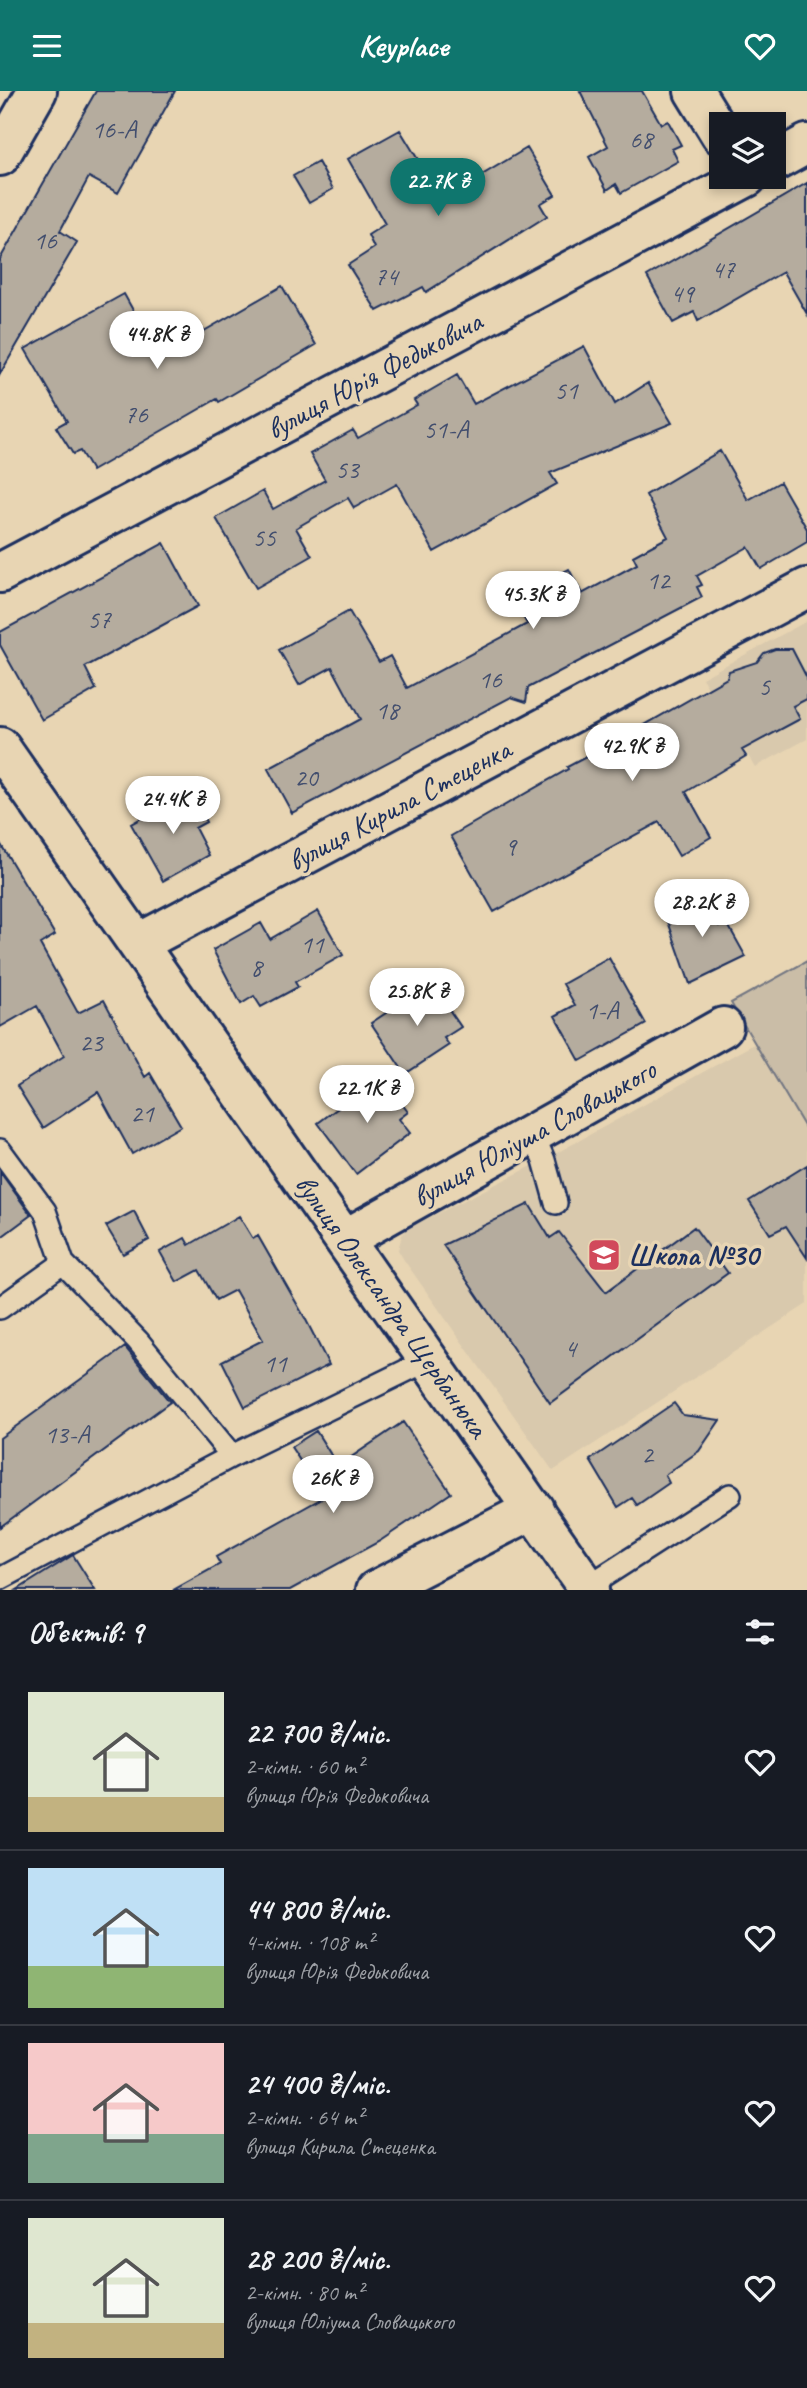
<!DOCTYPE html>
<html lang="uk">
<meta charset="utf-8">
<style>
:root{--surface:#171b24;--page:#20242c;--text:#f1f3f6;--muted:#9ea1a6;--line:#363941;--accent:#0f766e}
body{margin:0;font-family:Caveat,sans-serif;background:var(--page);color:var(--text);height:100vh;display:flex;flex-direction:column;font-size:26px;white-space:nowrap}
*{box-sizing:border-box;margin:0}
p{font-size:23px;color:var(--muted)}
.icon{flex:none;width:38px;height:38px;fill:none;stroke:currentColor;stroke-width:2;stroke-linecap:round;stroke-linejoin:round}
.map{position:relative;height:1499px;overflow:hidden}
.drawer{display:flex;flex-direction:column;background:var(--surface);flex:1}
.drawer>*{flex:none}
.fabs{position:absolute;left:709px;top:21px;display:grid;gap:14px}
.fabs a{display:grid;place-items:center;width:77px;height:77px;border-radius:0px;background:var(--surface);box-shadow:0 4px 10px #0003;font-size:35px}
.price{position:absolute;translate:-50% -60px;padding:0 16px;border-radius:24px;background:#fff;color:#222;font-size:23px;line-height:46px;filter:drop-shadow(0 2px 4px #0008)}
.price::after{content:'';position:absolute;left:50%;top:42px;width:21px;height:16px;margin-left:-10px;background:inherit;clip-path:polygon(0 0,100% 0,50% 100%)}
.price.on{background:var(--accent);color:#fff}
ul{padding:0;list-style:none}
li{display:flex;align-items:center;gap:21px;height:175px;padding:0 28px}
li+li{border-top:2px solid var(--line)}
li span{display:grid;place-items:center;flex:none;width:196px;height:140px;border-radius:0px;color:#555}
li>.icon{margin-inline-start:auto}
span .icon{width:84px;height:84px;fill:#fffc;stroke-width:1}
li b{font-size:30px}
h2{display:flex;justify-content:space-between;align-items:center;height:84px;padding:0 28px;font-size:30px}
header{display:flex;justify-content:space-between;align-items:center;height:91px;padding:0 28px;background:var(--accent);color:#fff;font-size:32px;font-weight:800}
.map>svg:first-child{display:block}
.built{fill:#d9c9ad}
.pitch{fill:#cabda7;stroke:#727682;stroke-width:2}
.building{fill:#b5ac9e;stroke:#1b2f5e;stroke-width:2}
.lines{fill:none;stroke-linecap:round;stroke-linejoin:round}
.lane-casing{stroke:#1b2f5e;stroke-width:26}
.street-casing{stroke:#1b2f5e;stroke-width:44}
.secondary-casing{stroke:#1b2f5e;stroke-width:44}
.lane{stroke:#e8d5b3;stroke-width:21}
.street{stroke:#e8d5b3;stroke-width:38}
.secondary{stroke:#e8d5b3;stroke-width:38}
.labels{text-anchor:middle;stroke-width:7;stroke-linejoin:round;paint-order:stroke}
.number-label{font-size:26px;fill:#424e6e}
.street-label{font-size:30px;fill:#1b2f5e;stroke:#e8d5b3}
.poi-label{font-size:30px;font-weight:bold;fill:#1b2f5e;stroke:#e8d5b3;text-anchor:start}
</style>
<header><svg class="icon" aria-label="menu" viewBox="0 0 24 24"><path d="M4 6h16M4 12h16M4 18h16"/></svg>Keyplace<svg class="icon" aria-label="heart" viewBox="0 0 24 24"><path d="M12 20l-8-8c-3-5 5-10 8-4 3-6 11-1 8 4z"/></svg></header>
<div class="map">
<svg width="807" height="1499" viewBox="0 0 807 1499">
<rect width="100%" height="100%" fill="#e8d5b3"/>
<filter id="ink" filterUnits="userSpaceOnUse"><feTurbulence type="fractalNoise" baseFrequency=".0143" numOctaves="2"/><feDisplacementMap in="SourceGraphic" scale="14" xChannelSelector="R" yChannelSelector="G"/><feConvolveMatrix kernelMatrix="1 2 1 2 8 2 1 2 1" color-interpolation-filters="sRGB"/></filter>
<g filter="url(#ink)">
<path class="built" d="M807,530V648L755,676L702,587Z
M754,953L807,1040V1213L553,1380L404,1169L398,1159L402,1144L407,1138L544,1069Z"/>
<path class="pitch" d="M807,870V1040L731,912Z"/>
<path class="building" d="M96,0H175L118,102L89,86L60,140L77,151L0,283V168Z
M580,0H642L661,33L668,30L681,54L672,58L678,70L621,102L616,93L607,99L589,66L608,55Z
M400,39L442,108L527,57L555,104L540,113L547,125L426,201L423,196L377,220L348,174L374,157L368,144L385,133L348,68Z
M318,71L333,98L309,112L293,85Z
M807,92V223L783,181L698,230L694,221L673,232L647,185Z
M282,195L316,254L219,311L217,308L92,380L80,360L73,363L56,336L67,330L25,258L124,203L159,266Z
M584,255L615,313L648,292L672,332L550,382L557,393L434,461L397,393L354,417L348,407L296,437L312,465L256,497L216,427L263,400L273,418L325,389L310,363L353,339L358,347L417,314L414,309L457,284L474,313Z
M720,360L748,409L780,391L807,438V451L761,478L748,456L697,485L702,494L697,496L702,506L528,597L526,611L511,606L292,722L268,678L360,628L332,576L299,594L279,559L349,520L379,571L390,565L407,597L527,533L513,507L569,478L582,503L637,473L633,465L668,446L646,404Z
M164,452L198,515L85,576L96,598L42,629L0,554V541Z
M775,558H792L807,587V608L793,615L800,628L742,659L746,665L686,701L711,746L679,765L659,731L494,821L451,745L568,678L567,676L618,649L727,587L729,580L757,571L764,562Z
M190,700L206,731L195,737L209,764L163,790L131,733Z
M0,752L55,844L40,853L78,922L104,909L145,986L150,982L181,1035L132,1063L98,1001L43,1037L17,995L64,965L37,915L0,936Z
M700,802L719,835L727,832L746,866L690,893L664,819Z
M318,820L343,864L295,891L298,896L261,916L254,905L241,913L213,859L261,832L270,848Z
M609,867L646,933L580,970L555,925L575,914L563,893Z
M431,892L461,936L444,947L449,954L405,983L371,932Z
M381,985L408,1021L399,1028L410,1042L356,1083L318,1032Z
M807,1074V1167L786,1135L770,1143L749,1110Z
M0,1081L31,1124L0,1147Z
M529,1113L550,1147L559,1141L606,1201L694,1136L728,1182L550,1312L443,1154Z
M134,1120L149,1149L123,1163L106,1135Z
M239,1125L253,1148L258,1145L305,1227L329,1274L245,1316L222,1270L263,1249L235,1199L216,1209L199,1179L177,1191L160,1161L185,1147L189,1154Z
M125,1256L170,1311L0,1436V1347Z
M674,1312L683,1324L720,1329L699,1360L665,1384L669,1392L637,1414L632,1407L618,1416L590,1369Z
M403,1331L451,1402L380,1450L290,1499H173L220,1473L216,1466L324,1406L291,1356L316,1340L338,1375Z
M73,1464L95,1499H17Z"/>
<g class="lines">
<defs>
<path id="lane" d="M533,1043L544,1069L556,1112
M0,1059L45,1120L63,1172
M0,1217L63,1172L138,1250L232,1365
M0,1488L232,1365L428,1269
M587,1496L730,1404"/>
<path id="street" d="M694,0L721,44
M139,852L807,497
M345,1148L723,936
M376,1499L534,1418"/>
<path id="secondary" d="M0,65L37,0
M774,71L807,53
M0,482L747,86
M0,656L589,1499"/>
</defs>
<use href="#lane" class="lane-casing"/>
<use href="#street" class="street-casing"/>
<use href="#secondary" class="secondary-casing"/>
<use href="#lane" class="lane"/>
<use href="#street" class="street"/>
<use href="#secondary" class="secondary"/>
</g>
</g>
<defs>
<symbol id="school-square" viewBox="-11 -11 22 22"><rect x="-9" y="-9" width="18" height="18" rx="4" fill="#d1495b" stroke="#e8d5b3"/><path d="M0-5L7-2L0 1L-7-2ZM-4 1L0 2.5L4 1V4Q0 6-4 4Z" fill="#fff"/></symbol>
</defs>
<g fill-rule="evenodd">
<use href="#school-square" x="585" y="1145" width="38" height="38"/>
</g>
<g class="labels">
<g class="number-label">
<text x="114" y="47">16-А</text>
<text x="641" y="57">68</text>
<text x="45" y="158">16</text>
<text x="723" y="187">47</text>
<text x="386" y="194">74</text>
<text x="682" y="211">49</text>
<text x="566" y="308">51</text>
<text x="136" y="332">76</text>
<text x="446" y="347">51-А</text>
<text x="347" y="387">53</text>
<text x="264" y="455">55</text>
<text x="658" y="498">12</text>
<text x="99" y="537">57</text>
<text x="490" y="597">16</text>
<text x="764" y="604">5</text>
<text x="387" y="628">18</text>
<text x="306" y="695">20</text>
<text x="510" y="764">9</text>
<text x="312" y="862">11</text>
<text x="256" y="885">8</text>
<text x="602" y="928">1-А</text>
<text x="91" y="960">23</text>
<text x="142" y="1031">21</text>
<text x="570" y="1266">4</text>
<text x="275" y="1281">11</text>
<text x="67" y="1352">13-А</text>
<text x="647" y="1372">2</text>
</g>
<g class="street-label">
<text transform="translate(374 284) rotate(-28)" y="10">вулиця Юрія Федьковича</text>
<text transform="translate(399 714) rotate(-28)" y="10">вулиця Кирила Стеценка</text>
<text transform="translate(534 1042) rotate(-29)" y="10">вулиця Юліуша Словацького</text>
<text transform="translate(392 1215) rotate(55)" y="10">вулиця Олександра Щербанюка</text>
</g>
<g class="poi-label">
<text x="628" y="1174">Школа №30</text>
</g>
</g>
</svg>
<div class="fabs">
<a><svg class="icon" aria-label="layers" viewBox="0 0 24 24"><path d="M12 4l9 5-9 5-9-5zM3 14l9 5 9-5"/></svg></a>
</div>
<b class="price on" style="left:438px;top:127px">22.7K ₴</b>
<b class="price" style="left:157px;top:280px">44.8K ₴</b>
<b class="price" style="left:533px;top:540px">45.3K ₴</b>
<b class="price" style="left:632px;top:692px">42.9K ₴</b>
<b class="price" style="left:173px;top:745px">24.4K ₴</b>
<b class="price" style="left:702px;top:848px">28.2K ₴</b>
<b class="price" style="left:417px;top:937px">25.8K ₴</b>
<b class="price" style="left:367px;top:1034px">22.1K ₴</b>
<b class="price" style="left:333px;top:1424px">26K ₴</b>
</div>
<section class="drawer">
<h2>Об’єктів: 9<svg class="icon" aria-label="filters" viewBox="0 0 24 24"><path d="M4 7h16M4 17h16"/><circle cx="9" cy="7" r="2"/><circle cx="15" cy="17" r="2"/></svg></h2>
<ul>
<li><span style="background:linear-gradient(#dfe7d0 75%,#c2b280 0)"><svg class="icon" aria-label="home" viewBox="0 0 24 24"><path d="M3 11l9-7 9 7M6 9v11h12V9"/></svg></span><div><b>22 700 ₴/міс.</b><p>2-кімн. · 60 m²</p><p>вулиця Юрія Федьковича</p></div><svg class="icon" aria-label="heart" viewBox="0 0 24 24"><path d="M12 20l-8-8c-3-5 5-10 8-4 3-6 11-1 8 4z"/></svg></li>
<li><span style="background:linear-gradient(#bfe0f5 70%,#8fb573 0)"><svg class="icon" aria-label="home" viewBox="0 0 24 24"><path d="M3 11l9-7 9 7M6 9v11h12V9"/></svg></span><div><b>44 800 ₴/міс.</b><p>4-кімн. · 108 m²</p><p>вулиця Юрія Федьковича</p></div><svg class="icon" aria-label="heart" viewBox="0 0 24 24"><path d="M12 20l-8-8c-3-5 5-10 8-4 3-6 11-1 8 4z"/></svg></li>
<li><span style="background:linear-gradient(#f6c9c9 65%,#7fa58c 0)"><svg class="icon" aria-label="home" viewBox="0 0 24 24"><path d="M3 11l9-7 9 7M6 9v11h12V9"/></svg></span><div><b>24 400 ₴/міс.</b><p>2-кімн. · 64 m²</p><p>вулиця Кирила Стеценка</p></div><svg class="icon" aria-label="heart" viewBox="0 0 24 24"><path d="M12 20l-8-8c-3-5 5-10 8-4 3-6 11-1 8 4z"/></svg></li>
<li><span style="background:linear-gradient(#dfe7d0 75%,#c2b280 0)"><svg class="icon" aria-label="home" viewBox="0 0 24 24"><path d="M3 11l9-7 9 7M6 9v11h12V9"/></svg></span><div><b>28 200 ₴/міс.</b><p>2-кімн. · 80 m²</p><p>вулиця Юліуша Словацького</p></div><svg class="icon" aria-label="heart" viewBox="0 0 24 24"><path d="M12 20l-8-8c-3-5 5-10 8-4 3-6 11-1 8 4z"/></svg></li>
</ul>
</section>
